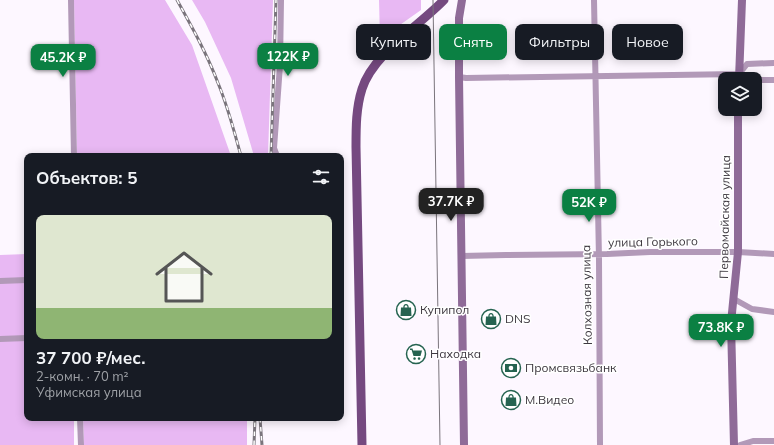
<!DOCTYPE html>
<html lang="ru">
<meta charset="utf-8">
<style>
:root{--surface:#171b24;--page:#242831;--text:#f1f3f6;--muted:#9ea1a6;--line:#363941;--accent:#0b8043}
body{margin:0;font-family:Mulish,sans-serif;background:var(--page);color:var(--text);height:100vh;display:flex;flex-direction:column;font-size:15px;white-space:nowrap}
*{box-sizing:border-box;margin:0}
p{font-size:13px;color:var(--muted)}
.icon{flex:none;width:22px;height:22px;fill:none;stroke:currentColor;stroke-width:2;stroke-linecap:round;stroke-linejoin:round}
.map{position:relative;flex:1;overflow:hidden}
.side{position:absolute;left:24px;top:153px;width:320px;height:268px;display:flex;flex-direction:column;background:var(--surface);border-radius:8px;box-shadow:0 2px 10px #0003}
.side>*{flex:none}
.hud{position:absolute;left:356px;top:24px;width:358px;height:36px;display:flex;gap:8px}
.tools{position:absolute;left:718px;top:72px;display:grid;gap:8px}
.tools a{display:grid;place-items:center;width:44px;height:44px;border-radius:8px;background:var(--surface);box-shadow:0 2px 10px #0003;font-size:20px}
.price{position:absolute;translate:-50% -34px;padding:0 9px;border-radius:8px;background:var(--accent);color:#fff;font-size:13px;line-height:26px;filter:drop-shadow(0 1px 2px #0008)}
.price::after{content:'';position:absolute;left:50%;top:24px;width:12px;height:9px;margin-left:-6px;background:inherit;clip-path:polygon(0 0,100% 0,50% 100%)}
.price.selected{background:#222;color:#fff}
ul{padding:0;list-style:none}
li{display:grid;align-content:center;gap:8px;height:212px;padding:0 12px}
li+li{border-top:1px solid var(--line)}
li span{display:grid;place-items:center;height:124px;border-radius:8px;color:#555}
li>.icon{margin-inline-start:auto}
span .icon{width:72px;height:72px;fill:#fffc;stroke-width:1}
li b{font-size:17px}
h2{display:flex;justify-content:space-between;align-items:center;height:48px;padding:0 12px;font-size:17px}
.pill{padding:0 14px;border-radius:8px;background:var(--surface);box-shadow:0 2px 10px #0003;font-size:14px;line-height:36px}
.pill.selected{background:var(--accent);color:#fff}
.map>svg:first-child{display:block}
.green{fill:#e8b8f3}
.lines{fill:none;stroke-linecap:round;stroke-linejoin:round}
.street{stroke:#b299b8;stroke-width:6}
.secondary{stroke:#8f6b98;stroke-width:8}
.primary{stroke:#754980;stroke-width:9}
.tram{stroke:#7a747c;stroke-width:1}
.rail-casing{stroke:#7a747c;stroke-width:3}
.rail{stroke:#fff;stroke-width:1.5;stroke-dasharray:4.5;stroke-linecap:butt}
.labels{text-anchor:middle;stroke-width:3;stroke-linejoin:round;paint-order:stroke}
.street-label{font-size:12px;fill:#3e3840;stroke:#fff}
.poi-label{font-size:12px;fill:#3e3840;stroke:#fff;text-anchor:start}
</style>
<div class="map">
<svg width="774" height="445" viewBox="0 0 774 445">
<rect width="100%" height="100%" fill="#fdf7ff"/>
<path class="green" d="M74,0H165L192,45L231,156H77Z
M192,0H273L268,156H254L231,78L205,22Z
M379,0H421V10L380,39Z
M27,254V418H74V445H0V255Z
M83,418H247V445H84Z"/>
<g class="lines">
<path class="street" d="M71,0L74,156
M594,0L599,259L600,445
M739,74L747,64L774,63
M459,77L466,78L739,74L745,79
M755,80H774
M277,156L274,148L280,65L281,0
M461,256L506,255L607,254L650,252H738L774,254
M0,281L27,280
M734,299L752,309L774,312
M0,339L27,338
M80,418L81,445
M740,445L753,441H774"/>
<path class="secondary" d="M462,0L459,18V77L464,445
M739,79L742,0
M734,445L731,323L738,252V109"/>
<path class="primary" d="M362,445L356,147C356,127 356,108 362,89C373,54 419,26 444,0"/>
<path class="tram" d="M433,0L440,445"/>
<defs>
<path id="rail" d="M177,0C192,27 207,54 218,83C228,107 234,131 241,156
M271,156L276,0
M260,418L262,445
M254,445L255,418"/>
</defs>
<use href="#rail" class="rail-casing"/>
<use href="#rail" class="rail"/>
</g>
<defs>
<symbol id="shop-ring" viewBox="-11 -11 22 22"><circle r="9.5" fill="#fff" stroke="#256350" stroke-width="1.5"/><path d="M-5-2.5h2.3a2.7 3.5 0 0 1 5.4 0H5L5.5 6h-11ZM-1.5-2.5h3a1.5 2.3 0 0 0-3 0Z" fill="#256350"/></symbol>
<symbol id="supermarket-ring" viewBox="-11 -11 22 22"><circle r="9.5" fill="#fff" stroke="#256350" stroke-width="1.5"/><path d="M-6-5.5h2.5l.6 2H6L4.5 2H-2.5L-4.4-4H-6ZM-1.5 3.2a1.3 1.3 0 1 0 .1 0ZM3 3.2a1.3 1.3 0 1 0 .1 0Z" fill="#256350"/></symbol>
<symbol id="bank-ring" viewBox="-11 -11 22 22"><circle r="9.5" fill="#fff" stroke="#256350" stroke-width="1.5"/><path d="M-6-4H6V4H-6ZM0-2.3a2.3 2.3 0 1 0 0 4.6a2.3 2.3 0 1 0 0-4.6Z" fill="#256350"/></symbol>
</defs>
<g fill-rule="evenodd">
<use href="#shop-ring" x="395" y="299" width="22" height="22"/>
<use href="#shop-ring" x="480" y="308" width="22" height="22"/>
<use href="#supermarket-ring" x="405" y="343" width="22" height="22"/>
<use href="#bank-ring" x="500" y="357" width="22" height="22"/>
<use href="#shop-ring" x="500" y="389" width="22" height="22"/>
</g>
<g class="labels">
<g class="street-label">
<text transform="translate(725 217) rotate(-89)" y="4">Первомайская улица</text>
<text transform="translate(653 242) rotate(-1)" y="4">улица Горького</text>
<text transform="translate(587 295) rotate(-91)" y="4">Колхозная улица</text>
</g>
<g class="poi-label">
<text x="420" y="314">Купипол</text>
<text x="505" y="323">DNS</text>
<text x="430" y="358">Находка</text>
<text x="525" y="372">Промсвязьбанк</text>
<text x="525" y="404">М.Видео</text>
</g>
</g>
</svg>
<div class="tools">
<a><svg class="icon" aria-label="layers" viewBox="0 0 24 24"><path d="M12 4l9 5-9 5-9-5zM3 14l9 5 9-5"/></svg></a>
</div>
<b class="price" style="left:288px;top:77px">122K ₽</b>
<b class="price" style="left:63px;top:78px">45.2K ₽</b>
<b class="price selected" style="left:451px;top:222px">37.7K ₽</b>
<b class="price" style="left:589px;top:223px">52K ₽</b>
<b class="price" style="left:721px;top:348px">73.8K ₽</b>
<div class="hud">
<a class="pill">Купить</a>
<a class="pill selected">Снять</a>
<a class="pill">Фильтры</a>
<a class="pill">Новое</a>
</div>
<section class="side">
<h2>Объектов: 5<svg class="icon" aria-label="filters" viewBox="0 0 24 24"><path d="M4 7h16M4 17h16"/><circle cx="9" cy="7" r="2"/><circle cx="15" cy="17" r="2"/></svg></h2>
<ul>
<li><span style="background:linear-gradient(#dfe7d0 75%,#8fb573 0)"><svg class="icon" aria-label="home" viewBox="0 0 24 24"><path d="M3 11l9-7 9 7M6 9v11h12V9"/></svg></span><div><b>37 700 ₽/мес.</b><p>2-комн. · 70 m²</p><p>Уфимская улица</p></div></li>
</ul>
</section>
</div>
